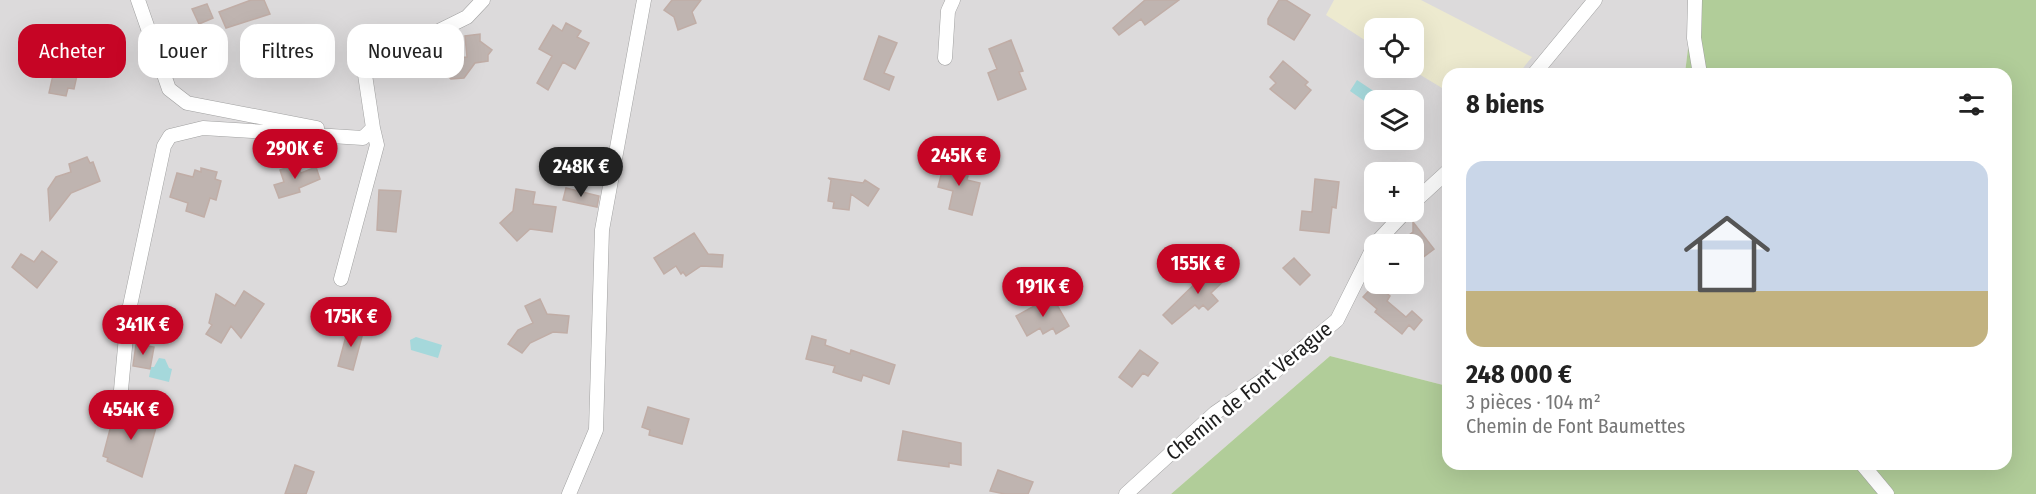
<!DOCTYPE html>
<html lang="fr">
<meta charset="utf-8">
<style>
:root{--surface:#fff;--page:#f6f6f6;--text:#222;--muted:#767676;--line:#e0e0e0;--accent:#c60525}
body{margin:0;font-family:"Fira Sans Condensed",sans-serif;background:var(--page);color:var(--text);height:100vh;display:flex;flex-direction:column;font-size:22px;white-space:nowrap}
*{box-sizing:border-box;margin:0}
p{font-size:20px;color:var(--muted)}
.icon{flex:none;width:33px;height:33px;fill:none;stroke:currentColor;stroke-width:2;stroke-linecap:round;stroke-linejoin:round}
.map{position:relative;flex:1;overflow:hidden}
.side{position:absolute;left:1442px;top:68px;width:570px;height:402px;display:flex;flex-direction:column;background:var(--surface);border-radius:18px;box-shadow:0 6px 24px #0002}
.side>*{flex:none}
.banner{position:absolute;left:18px;top:24px;width:570px;height:54px;display:flex;gap:12px}
.tools{position:absolute;left:1364px;top:18px;display:grid;gap:12px}
.tools a{display:grid;place-items:center;width:60px;height:60px;border-radius:12px;background:var(--surface);box-shadow:0 6px 24px #0002;font-size:30px}
.price{position:absolute;translate:-50% -51px;padding:0 14px;border-radius:21px;background:var(--accent);color:#fff;font-size:20px;line-height:39px;filter:drop-shadow(0 2px 3px #0008)}
.price::after{content:'';position:absolute;left:50%;top:36px;width:18px;height:14px;margin-left:-9px;background:inherit;clip-path:polygon(0 0,100% 0,50% 100%)}
.price.current{background:#222;color:#fff}
ul{padding:0;list-style:none}
li{display:grid;align-content:center;gap:12px;height:318px;padding:0 24px}
li+li{border-top:2px solid var(--line)}
li span{display:grid;place-items:center;height:186px;border-radius:18px;color:#555}
li>.icon{margin-inline-start:auto}
span .icon{width:108px;height:108px;fill:#fffc;stroke-width:1}
li b{font-size:26px}
h2{display:flex;justify-content:space-between;align-items:center;height:72px;padding:0 24px;font-size:26px}
.chip{padding:0 21px;border-radius:18px;background:var(--surface);box-shadow:0 6px 24px #0002;font-size:21px;line-height:54px}
.chip.current{background:var(--accent);color:#fff}
.map>svg:first-child{display:block}
.residential{fill:#dcdadb;fill-rule:evenodd}
.farmland{fill:#edeacf}
.forest{fill:#b1cd99}
.water{fill:#a5d8db}
.building{fill:#bfb4b0;stroke:#c0ada6;stroke-width:1.5}
.lines{fill:none;stroke-linecap:round;stroke-linejoin:round}
.street-casing{stroke:#a1a1a1;stroke-width:15}
.street{stroke:#fff;stroke-width:14}
.labels{text-anchor:middle;stroke-width:5;stroke-linejoin:round;paint-order:stroke}
.street-label{font-size:21px;fill:#1d1d1d;stroke:#fff}
</style>
<div class="map">
<svg width="2036" height="494" viewBox="0 0 2036 494">
<rect width="100%" height="100%" fill="#eee9e4"/>
<path class="residential" d="M0,0H1694L1685,73L1448,74L1447,386L1330,356L1171,494H0ZM1374,28H1413V68H1374ZM1374,100H1413V140H1374ZM1374,172H1413V212H1374ZM1374,244H1413V284H1374Z"/>
<path class="farmland" d="M1334,0H1421L1532,57L1519,73L1448,74L1447,91L1409,68H1413V28H1374V46L1326,15Z"/>
<path class="forest" d="M1694,0H2036V494H1171L1330,356L1447,386L1448,464H2006V74L1685,73Z"/>
<path class="water" d="M1357,80L1381,96L1378,100H1374L1373,107L1350,91Z
M416,337L442,345L438,358L411,350L410,340Z
M159,358L165,359L169,368L172,369L169,382L149,377L151,367H154Z"/>
<path class="building" d="M251,0H264L270,14L226,28L219,12Z
M672,0H701L692,12L696,23L678,30L674,17L664,10Z
M1145,0H1179L1145,25L1141,19L1119,35L1113,28Z
M1279,0H1286L1310,15L1294,40L1268,24V19Z
M207,4L213,18L199,24L192,9Z
M566,23L581,31L577,37L589,43L575,69L563,62L548,90L537,83L552,56L539,49L553,25L562,31Z
M480,34V41L492,50L488,55V61L475,63L464,78L451,79L441,70L451,58L467,57L465,36Z
M879,36L897,43L884,73L894,77L889,90L864,79Z
M1011,40L1023,71L1019,72L1026,89L998,100L988,73L997,69L989,49Z
M59,48L82,53L74,89L68,88L66,96L49,93Z
M1283,61L1308,82L1305,85L1311,90L1295,109L1270,89L1276,83L1270,77Z
M946,156L959,159L956,173L968,176L967,180L980,183L972,215L949,209L953,191L938,187Z
M87,157L90,163L93,162L100,181L71,193L50,220L48,189L56,177L71,172L69,164Z
M297,164L301,173L316,167L320,179L299,188L300,192L279,198L274,185L284,182L280,170Z
M201,168L217,172L215,179L221,181L216,200L210,198L204,217L186,211L188,203L170,197L177,173L193,177L195,170L201,172Z
M828,178L863,183L865,180L879,189L868,206L851,194L849,210L833,208L834,202L828,201L831,180Z
M1315,179L1339,182L1336,208L1332,207L1329,233L1300,230L1302,211L1312,212Z
M566,188L599,196L597,207L563,200Z
M516,189L535,192L533,204L556,207L552,232L530,229L517,241L500,223L513,211Z
M379,190L401,191L396,232L377,230Z
M1413,222L1434,249L1413,265V244H1397L1413,232Z
M694,233L708,254L723,255L722,267L701,266L686,276L683,272L681,274L676,266L664,274L654,258Z
M42,251L57,262L37,288L12,267L21,254L34,262Z
M1294,258L1310,275L1300,285L1283,268Z
M1215,264L1228,277L1211,293L1218,301L1208,310L1203,305L1199,309L1195,305L1172,324L1163,315Z
M1375,284L1390,296L1387,301L1406,317L1412,311L1422,320L1414,330L1409,325L1402,334L1375,312L1377,309L1363,297Z
M244,291L264,304L241,338L231,326L221,343L206,334L212,325L209,323L216,294L235,306Z
M1052,296L1069,326L1056,334L1053,328L1043,334L1040,328L1027,336L1016,316Z
M540,299L547,314L569,316L567,333L553,332L530,343L522,353L508,344L518,330L533,323L525,306Z
M349,325L364,329L353,370L338,366Z
M812,336L826,340L825,345L850,354L851,350L895,365L889,384L863,375L861,381L845,376L833,372L835,366L806,359Z
M136,344L154,347L150,369L133,366Z
M1140,350L1158,363L1148,376L1143,373L1132,387L1119,377Z
M648,407L689,419L682,444L649,435L650,430L642,427Z
M125,410L159,417L142,477L107,461L108,458L103,456L114,414L123,416Z
M903,431L961,443V465L949,463V467L898,460Z
M295,465L314,472L306,494H285Z
M998,470L1033,482L1028,494H1005L990,491Z"/>
<g class="lines">
<defs>
<path id="street" d="M138,0L169,89L187,103L317,128
M1695,0L1694,38L1700,74
M945,58L948,11L953,0
M1534,74L1595,0
M1413,203L1448,171
M1375,244L1405,212
M341,279L377,145L373,128
M121,390L128,315L164,146L170,136L203,128L363,138L373,128L364,68L467,17L483,0
M1862,464L1887,494
M569,494L596,430L602,230L644,0
M1126,494L1215,413L1273,373L1337,320L1374,246"/>
</defs>
<use href="#street" class="street-casing"/>
<use href="#street" class="street"/>
</g>
<g class="labels">
<g class="street-label">
<text transform="translate(1249 391) rotate(-39)" y="7">Chemin de Font Verague</text>
</g>
</g>
</svg>
<div class="tools">
<a><svg class="icon" aria-label="locate" viewBox="0 0 24 24"><circle cx="12" cy="12" r="6"/><path d="M12 2v4M12 18v4M2 12h4M18 12h4"/></svg></a>
<a><svg class="icon" aria-label="layers" viewBox="0 0 24 24"><path d="M12 4l9 5-9 5-9-5zM3 14l9 5 9-5"/></svg></a>
<a>+</a>
<a>−</a>
</div>
<b class="price" style="left:295px;top:180px">290K €</b>
<b class="price" style="left:959px;top:187px">245K €</b>
<b class="price current" style="left:581px;top:198px">248K €</b>
<b class="price" style="left:1198px;top:295px">155K €</b>
<b class="price" style="left:1043px;top:318px">191K €</b>
<b class="price" style="left:351px;top:348px">175K €</b>
<b class="price" style="left:143px;top:356px">341K €</b>
<b class="price" style="left:131px;top:441px">454K €</b>
<div class="banner">
<a class="chip current">Acheter</a>
<a class="chip">Louer</a>
<a class="chip">Filtres</a>
<a class="chip">Nouveau</a>
</div>
<section class="side">
<h2>8 biens<svg class="icon" aria-label="filters" viewBox="0 0 24 24"><path d="M4 7h16M4 17h16"/><circle cx="9" cy="7" r="2"/><circle cx="15" cy="17" r="2"/></svg></h2>
<ul>
<li><span style="background:linear-gradient(#c9d6e8 70%,#c2b280 0)"><svg class="icon" aria-label="home" viewBox="0 0 24 24"><path d="M3 11l9-7 9 7M6 9v11h12V9"/></svg></span><div><b>248 000 €</b><p>3 pièces · 104 m²</p><p>Chemin de Font Baumettes</p></div></li>
</ul>
</section>
</div>
